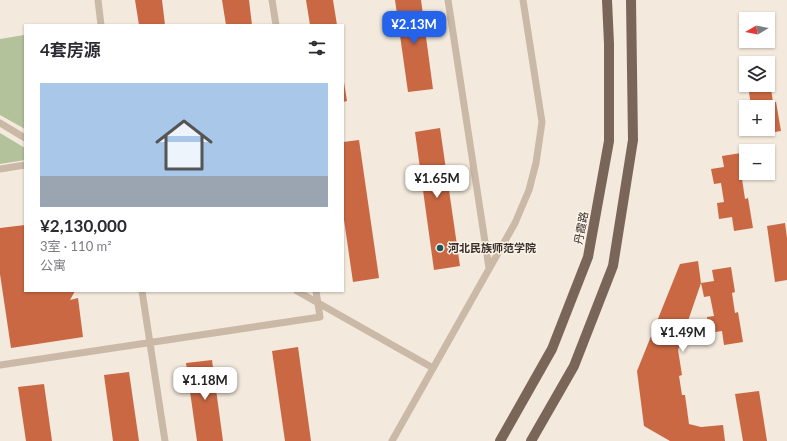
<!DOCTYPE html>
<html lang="zh">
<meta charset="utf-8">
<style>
:root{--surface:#fff;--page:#f2f2f3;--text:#2b2b33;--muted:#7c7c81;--accent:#2563eb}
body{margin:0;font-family:Lato,"Noto Sans SC",sans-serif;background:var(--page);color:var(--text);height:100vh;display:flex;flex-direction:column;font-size:15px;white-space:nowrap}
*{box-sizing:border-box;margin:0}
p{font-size:13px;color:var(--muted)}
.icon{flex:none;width:22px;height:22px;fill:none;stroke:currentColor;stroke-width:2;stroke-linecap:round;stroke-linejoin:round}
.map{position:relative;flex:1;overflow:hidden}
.side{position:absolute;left:24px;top:24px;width:320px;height:268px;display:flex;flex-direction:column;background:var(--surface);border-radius:0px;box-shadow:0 1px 3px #0004}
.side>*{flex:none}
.needle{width:26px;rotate:261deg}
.tools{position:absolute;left:739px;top:12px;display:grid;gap:8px}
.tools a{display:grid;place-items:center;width:36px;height:36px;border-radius:0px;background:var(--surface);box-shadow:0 1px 3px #0004;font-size:20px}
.price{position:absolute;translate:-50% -34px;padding:0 9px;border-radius:8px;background:#fff;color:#222;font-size:13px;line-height:26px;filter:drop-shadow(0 1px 2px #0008)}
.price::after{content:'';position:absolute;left:50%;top:24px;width:12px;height:9px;margin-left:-6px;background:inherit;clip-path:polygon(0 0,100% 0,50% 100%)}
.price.current{background:var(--accent);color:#fff}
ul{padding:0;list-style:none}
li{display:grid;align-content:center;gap:8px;height:212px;padding:0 16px}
li span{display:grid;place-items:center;height:124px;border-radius:0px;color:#555}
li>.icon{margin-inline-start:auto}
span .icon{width:72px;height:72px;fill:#fffc;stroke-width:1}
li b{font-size:17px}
h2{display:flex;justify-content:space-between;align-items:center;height:48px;padding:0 16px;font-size:17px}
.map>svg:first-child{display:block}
.green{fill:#b4c29b}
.building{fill:#c96843}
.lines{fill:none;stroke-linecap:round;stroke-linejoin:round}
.lane{stroke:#cbb9a7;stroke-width:7}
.primary{stroke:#7a6559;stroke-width:10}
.poi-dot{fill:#1c545b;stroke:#faf3e8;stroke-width:1.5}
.labels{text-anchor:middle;stroke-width:3;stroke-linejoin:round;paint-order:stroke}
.street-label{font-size:11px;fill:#382d28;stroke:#faf3e8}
.poi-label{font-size:11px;font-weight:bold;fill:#382d28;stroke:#faf3e8;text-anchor:start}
</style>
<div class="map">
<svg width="787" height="441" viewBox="0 0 787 441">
<rect width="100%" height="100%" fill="#f3e9dc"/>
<path class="green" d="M24,35L25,42V129L0,115V39Z
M0,133L25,148V160L0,164Z"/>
<path class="building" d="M135,0H162L165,25H139Z
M222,0H249L252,25H226Z
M306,0H333L337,25H310Z
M395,0H421L433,89L408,92Z
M769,57L773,82H770L773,102H776L781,131L762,134L761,129H768V107H748L751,106L748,85H768V63H750V60Z
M746,71V86L741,87L739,72Z
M343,76L347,101L343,102Z
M440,128L460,266L434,270L415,132Z
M359,140L379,278L353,282L343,213V142Z
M741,153L745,179H742L745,199L748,198L753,228L734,231L732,217L719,219L717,203L724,202L721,183L714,184L711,169L724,167L722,156Z
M785,223L787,238V280L775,282L767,226Z
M25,225V291H75L70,300L78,298L83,337L11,348L0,274V228Z
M698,261L701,283L714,281L712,270L731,267L735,292L732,293L735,313L738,312L743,342L724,345L722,331L709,333L707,317L714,316L710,296L704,297L701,283L678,350L682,375L679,376L682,395H685L689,424L701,427L723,425L725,441H670L644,426L637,371L680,264Z
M298,347L311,441H285L272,351Z
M212,360L223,441H197L186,363Z
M129,372L139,441H113L104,375Z
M44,384L52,441H26L18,387Z
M759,391L767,441H743L735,394Z"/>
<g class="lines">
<path class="lane" d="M98,0L101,25
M272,0L276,25
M448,0L489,268
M0,123L25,138
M0,169L25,165
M142,291L165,441
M297,291L433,368
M0,365L320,317L316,291
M392,441L515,223L529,190L536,163L542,122L523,0"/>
<path class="primary" d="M500,441L552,349L588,257L609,141V44L607,0
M531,441L574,366L613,266L633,140L631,0"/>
</g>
<circle class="poi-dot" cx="440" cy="248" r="4"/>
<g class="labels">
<g class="street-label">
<text transform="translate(581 228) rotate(-79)" y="4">丹霞路</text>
</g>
<g class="poi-label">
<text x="448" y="252">河北民族师范学院</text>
</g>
</g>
</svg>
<div class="tools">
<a><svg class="needle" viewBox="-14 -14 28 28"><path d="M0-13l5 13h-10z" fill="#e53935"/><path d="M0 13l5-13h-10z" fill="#7c7c81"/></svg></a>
<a><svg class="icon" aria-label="layers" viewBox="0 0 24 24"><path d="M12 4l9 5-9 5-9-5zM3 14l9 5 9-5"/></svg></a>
<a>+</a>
<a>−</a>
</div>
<b class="price current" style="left:414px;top:45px">¥2.13M</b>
<b class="price" style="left:437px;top:199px">¥1.65M</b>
<b class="price" style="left:683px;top:353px">¥1.49M</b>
<b class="price" style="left:205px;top:401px">¥1.18M</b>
<section class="side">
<h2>4套房源<svg class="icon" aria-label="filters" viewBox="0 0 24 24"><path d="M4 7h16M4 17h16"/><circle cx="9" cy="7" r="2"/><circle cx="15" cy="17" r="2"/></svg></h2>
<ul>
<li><span style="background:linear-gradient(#a9c7e8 75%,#9aa5b1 0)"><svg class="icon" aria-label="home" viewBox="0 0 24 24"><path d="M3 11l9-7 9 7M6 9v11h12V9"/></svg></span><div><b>¥2,130,000</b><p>3室 · 110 m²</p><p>公寓</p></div></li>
</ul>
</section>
</div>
